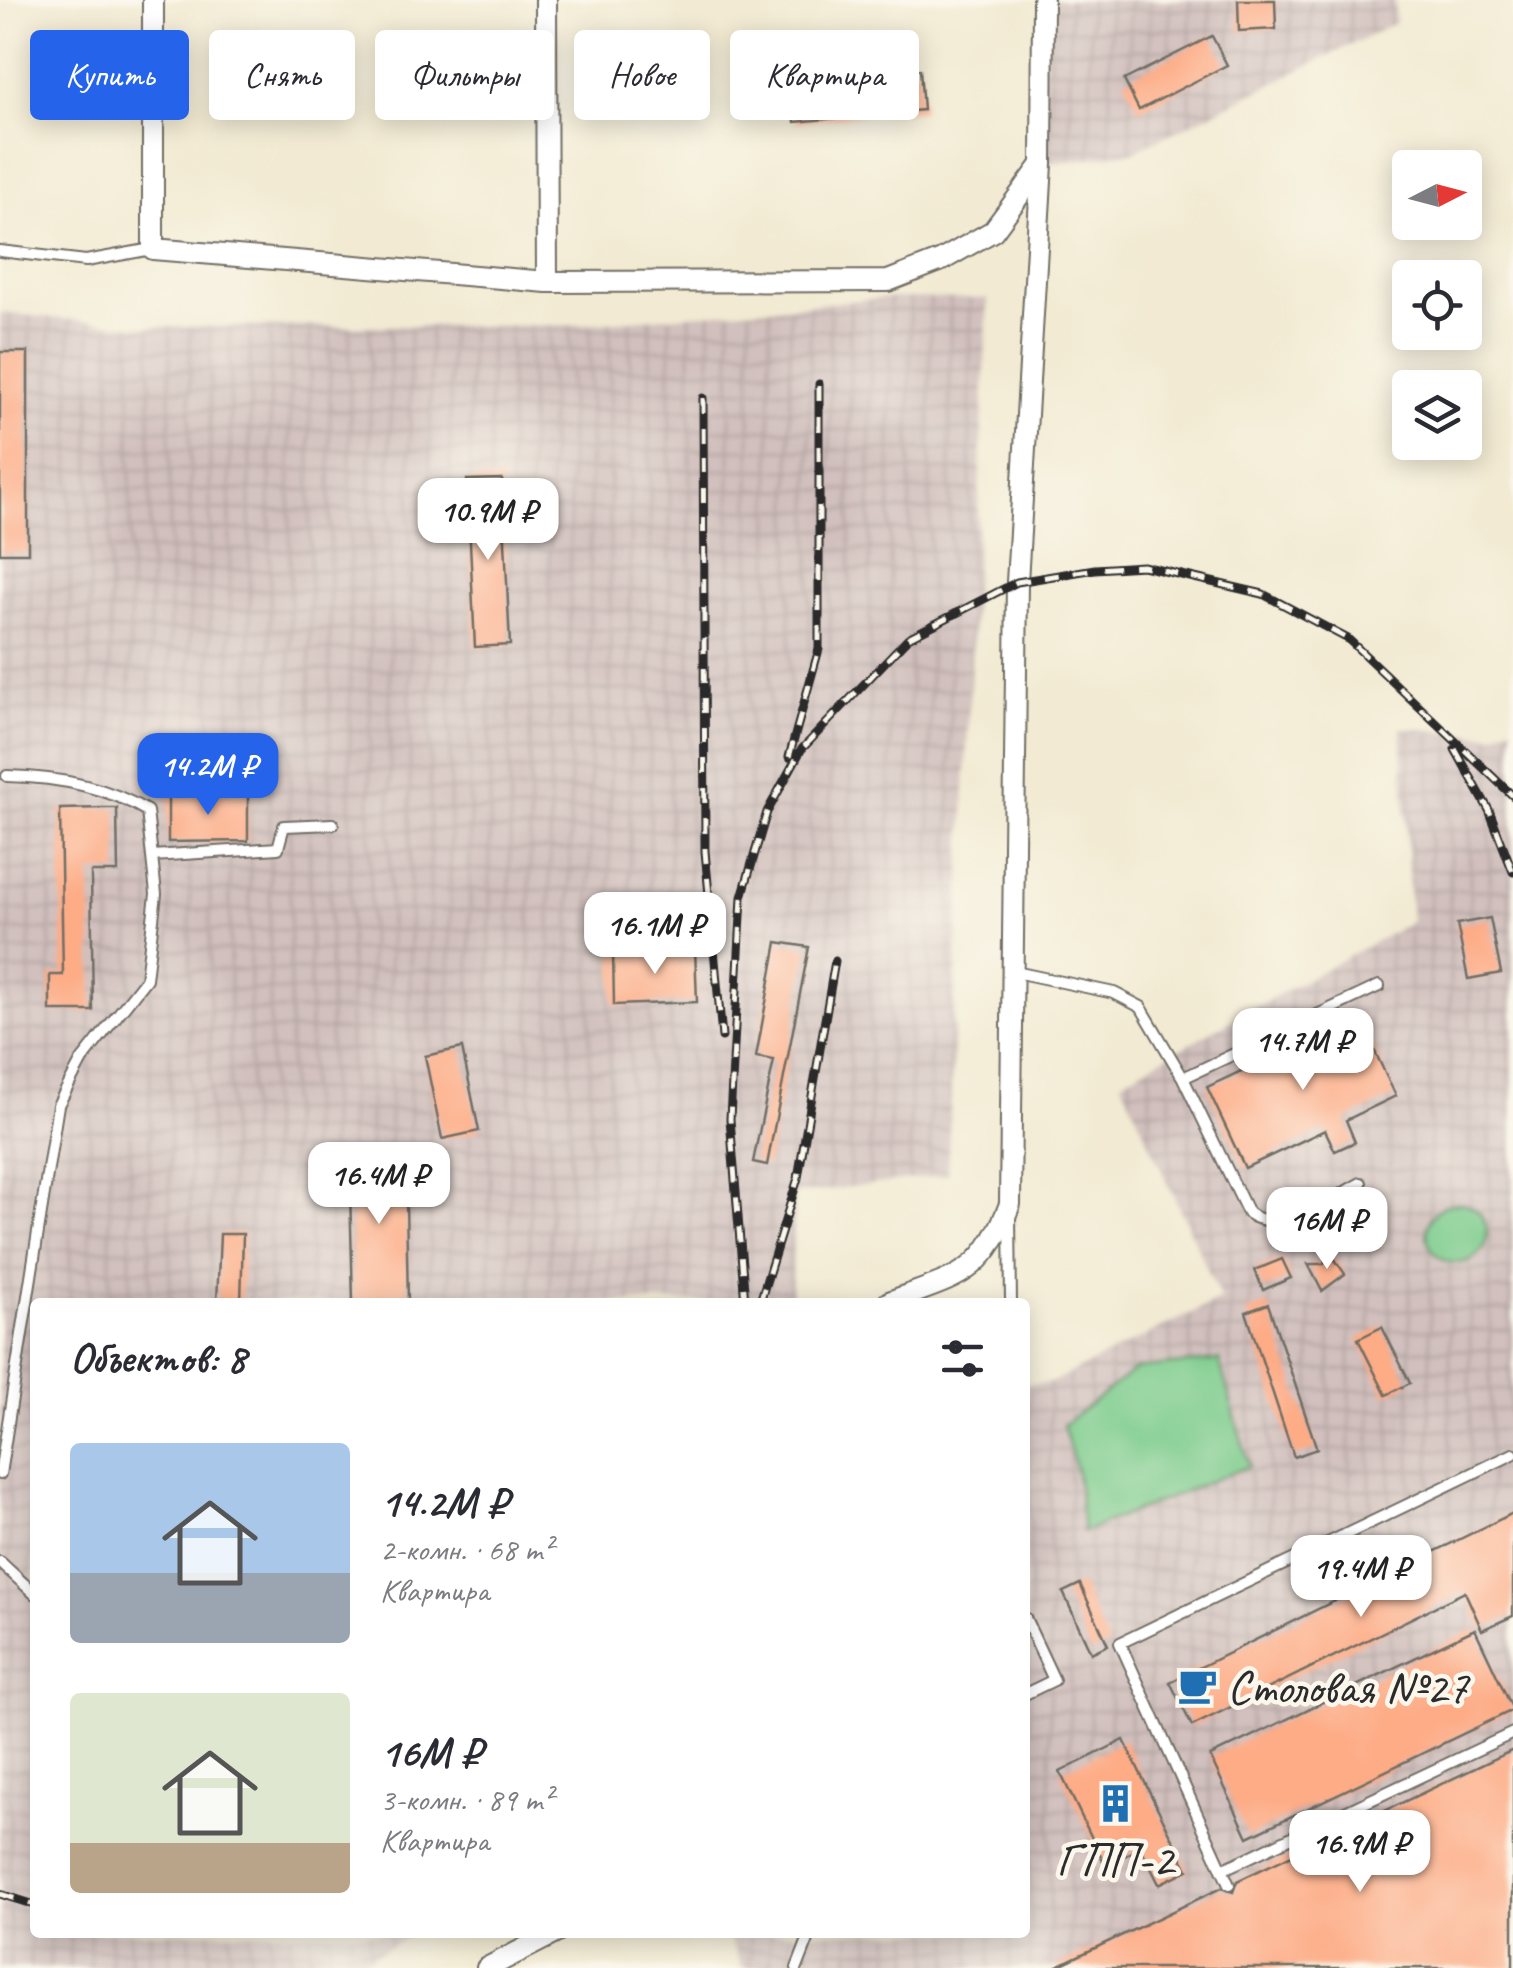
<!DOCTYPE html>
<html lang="ru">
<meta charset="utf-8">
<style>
:root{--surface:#fff;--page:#f2f2f3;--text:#2b2b33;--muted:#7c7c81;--accent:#2563eb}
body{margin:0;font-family:Caveat,sans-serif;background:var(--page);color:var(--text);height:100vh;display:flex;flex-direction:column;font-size:38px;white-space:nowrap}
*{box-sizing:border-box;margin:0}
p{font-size:32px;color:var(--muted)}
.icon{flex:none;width:55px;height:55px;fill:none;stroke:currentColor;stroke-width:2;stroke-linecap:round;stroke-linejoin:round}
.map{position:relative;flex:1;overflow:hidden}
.side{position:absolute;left:30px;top:1298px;width:1000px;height:640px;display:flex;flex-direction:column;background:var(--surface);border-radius:10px;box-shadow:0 5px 25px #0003}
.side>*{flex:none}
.banner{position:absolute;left:30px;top:30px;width:1000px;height:90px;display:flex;gap:20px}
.needle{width:65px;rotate:84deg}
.fabs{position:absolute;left:1392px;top:150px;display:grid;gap:20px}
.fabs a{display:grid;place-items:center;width:90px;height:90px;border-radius:10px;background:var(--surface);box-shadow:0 5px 25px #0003;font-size:50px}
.price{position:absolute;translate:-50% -85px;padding:0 22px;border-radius:20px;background:#fff;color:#222;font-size:32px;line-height:65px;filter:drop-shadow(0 2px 5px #0008)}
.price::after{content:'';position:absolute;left:50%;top:60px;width:30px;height:22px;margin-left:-15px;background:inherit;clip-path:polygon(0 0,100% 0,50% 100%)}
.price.active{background:var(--accent);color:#fff}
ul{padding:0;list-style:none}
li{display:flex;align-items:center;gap:30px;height:250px;padding:0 40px}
li span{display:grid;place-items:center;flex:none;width:280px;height:200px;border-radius:10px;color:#555}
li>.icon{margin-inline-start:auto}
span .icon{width:120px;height:120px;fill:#fffc;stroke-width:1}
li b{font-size:42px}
h2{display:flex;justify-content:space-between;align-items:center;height:120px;padding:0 40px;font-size:42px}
.pill{padding:0 35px;border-radius:10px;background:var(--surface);box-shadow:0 5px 25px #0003;font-size:35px;line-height:90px}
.pill.active{background:var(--accent);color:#fff}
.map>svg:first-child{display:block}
.industrial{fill:url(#industrial-grid)}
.grass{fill:#7acb8b;stroke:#527b5b;stroke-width:2.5}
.building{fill:#fdac86}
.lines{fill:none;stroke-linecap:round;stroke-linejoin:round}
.lane-casing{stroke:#716e65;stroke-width:14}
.street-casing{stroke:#716e65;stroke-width:24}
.lane{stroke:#fff;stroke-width:10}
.street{stroke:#fff;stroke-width:20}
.rail-casing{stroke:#2b2b2b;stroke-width:9}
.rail{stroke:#fbf7ec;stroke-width:5;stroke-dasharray:15;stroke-linecap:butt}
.labels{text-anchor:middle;stroke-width:9;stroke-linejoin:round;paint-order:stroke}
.poi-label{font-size:48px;fill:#2b2b2b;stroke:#fbf7ec;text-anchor:start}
</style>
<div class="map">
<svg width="1513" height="1968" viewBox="0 0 1513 1968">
<defs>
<pattern id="industrial-grid" width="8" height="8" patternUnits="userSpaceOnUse" patternTransform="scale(2.5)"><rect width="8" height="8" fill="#d1c0bd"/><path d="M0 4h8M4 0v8" fill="none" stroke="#b4a5a3"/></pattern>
</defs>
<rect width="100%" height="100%" fill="#fbf7ec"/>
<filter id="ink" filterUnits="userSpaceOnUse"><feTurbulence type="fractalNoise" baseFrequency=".01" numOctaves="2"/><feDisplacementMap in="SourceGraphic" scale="20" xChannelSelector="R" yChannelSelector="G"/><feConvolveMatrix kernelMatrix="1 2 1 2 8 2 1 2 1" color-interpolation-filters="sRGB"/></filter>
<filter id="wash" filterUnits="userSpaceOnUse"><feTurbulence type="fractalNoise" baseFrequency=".0048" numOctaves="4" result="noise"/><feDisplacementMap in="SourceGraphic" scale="40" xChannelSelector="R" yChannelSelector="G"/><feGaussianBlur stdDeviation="2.25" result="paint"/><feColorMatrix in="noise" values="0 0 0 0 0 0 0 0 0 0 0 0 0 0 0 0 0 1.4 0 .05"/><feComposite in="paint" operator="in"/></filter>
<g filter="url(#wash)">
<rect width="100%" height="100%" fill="#f2ead2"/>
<path class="industrial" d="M1043,0H1395V23L1133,152L1042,164Z
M885,298L988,299L947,1175L795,1194L791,1302H35V1932L415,1933L349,1968H0V313L148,327L573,325Z
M1513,726V1968H742L727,1933L1025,1932V1384L1050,1383L1221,1299L1121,1081L1411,922L1401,728L1493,735Z"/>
<path class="grass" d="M1427 1233a30 30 0 1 1 60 0a30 30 0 1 1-60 0Z
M1219,1360L1249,1466L1083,1532L1077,1473L1063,1425L1136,1369Z"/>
<g id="blocks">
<path class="building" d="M1238,0H1275L1276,29L1239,31Z
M1212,36L1227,65L1139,110L1124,80Z
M920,69L923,110L795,122L791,81Z
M0,352H28V553H0Z
M502,479L510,645L475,647L467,480Z
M248,793V841L168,842V794Z
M103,808H117L118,872H91L93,1011H50V975H63L60,809Z
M1490,918L1501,973L1468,979L1457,924Z
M777,942L809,947L767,1165L753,1162L774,1060L756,1057Z
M695,948L697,1002L614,1005L613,951Z
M1358,1016L1396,1096L1346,1120L1355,1142L1335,1151L1325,1130L1245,1168L1207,1087Z
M462,1048L479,1131L442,1139L425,1056Z
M405,1152L408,1302H353L349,1153Z
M220,1234H243L241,1302H217Z
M1331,1254L1345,1274L1322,1291L1308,1264H1323Z
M1282,1259L1291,1278L1263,1290L1255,1270Z
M1268,1304L1317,1449L1294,1457L1246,1312Z
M1382,1327L1410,1383L1386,1395L1358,1339Z
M1513,1513V1616L1482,1630L1465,1592L1192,1726L1170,1682Z
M1080,1584L1108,1645L1091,1653L1063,1592Z
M1475,1629L1513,1710L1248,1837L1210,1756Z
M1124,1740L1188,1870L1159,1884L1141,1848L1105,1865L1060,1772Z
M1513,1750V1968H1053L1221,1888L1233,1892L1237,1881Z"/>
</g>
</g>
<g filter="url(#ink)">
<use href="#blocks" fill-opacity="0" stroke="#716e65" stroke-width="2.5"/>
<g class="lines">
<defs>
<path id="lane" d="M0,251L86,261L152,249
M152,856L278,848L284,826L333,824
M1015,972L1114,993L1141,1007L1183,1078
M1361,1183C1330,1199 1281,1237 1248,1213L1183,1078L1379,986
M1010,1215L1011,1302
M0,1474L58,1105L82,1060L146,979L156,894L147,811C104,785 56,777 7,776
M0,1562L35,1594
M1025,1618L1054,1680L1025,1694
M1222,1870L1513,1733
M1229,1885L1120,1643L1513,1454
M797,1968L811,1932"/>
<path id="street" d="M153,0V249L547,282L888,281L942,260L993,231L1041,166
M546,0L547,282
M889,1302C957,1276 982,1277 1010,1204L1017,582L1042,164L1043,0
M487,1968L557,1932"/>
</defs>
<use href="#lane" class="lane-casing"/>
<use href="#street" class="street-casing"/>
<use href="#lane" class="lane"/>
<use href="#street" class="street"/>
<defs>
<path id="rail" d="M703,398L705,851L722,1037
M1455,749L1489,810L1513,872
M789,757L819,649V384
M745,1302L730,1119L742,897L767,812L801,750L908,638L1017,582L1095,569L1143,566L1263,594L1348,639L1513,796
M760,1302L798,1178L835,961
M0,1894L35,1905"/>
</defs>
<use href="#rail" class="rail-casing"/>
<use href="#rail" class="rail"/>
</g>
</g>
<defs>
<symbol id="cafe-bare" viewBox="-9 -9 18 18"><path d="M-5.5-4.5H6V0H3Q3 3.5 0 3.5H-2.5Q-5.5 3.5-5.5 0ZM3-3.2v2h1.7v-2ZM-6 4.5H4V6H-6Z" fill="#1f6fb2" stroke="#fbf7ec" stroke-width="2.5" paint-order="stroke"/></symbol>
<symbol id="building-bare" viewBox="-9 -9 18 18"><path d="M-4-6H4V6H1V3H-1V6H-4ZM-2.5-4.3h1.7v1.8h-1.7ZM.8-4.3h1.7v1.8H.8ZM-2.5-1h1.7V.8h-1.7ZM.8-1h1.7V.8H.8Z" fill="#1f6fb2" stroke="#fbf7ec" stroke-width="2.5" paint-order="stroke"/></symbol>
</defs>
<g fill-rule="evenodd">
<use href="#cafe-bare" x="1170" y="1658" width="55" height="55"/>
<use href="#building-bare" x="1088" y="1776" width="55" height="55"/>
</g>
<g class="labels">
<g class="poi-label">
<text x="1227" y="1703">Столовая №27</text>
<text x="1115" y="1875" text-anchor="middle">ГПП-2</text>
</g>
</g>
</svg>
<div class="fabs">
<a><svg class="needle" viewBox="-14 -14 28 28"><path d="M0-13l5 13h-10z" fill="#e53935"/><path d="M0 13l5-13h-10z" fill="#7c7c81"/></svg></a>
<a><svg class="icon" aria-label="locate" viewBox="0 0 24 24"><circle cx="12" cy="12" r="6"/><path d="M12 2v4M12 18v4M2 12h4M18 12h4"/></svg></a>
<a><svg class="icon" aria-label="layers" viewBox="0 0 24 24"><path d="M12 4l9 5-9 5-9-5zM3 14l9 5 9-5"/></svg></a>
</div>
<b class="price" style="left:488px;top:563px">10.9M ₽</b>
<b class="price active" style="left:208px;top:818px">14.2M ₽</b>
<b class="price" style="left:655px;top:977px">16.1M ₽</b>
<b class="price" style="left:1303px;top:1093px">14.7M ₽</b>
<b class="price" style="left:379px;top:1227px">16.4M ₽</b>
<b class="price" style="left:1327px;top:1272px">16M ₽</b>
<b class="price" style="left:1361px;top:1620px">19.4M ₽</b>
<b class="price" style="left:1360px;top:1895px">16.9M ₽</b>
<div class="banner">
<a class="pill active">Купить</a>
<a class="pill">Снять</a>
<a class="pill">Фильтры</a>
<a class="pill">Новое</a>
<a class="pill">Квартира</a>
</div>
<section class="side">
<h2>Объектов: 8<svg class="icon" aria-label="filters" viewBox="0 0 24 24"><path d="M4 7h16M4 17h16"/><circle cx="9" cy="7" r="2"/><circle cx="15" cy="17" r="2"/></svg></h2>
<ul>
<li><span style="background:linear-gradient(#a9c7e8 65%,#9aa5b1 0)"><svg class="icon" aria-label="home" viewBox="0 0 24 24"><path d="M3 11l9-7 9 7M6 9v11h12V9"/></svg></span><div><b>14.2M ₽</b><p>2-комн. · 68 m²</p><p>Квартира</p></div></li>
<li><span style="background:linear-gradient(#dfe7d0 75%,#b9a48a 0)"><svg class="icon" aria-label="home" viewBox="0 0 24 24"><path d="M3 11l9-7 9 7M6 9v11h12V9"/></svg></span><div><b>16M ₽</b><p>3-комн. · 89 m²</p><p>Квартира</p></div></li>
</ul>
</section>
</div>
